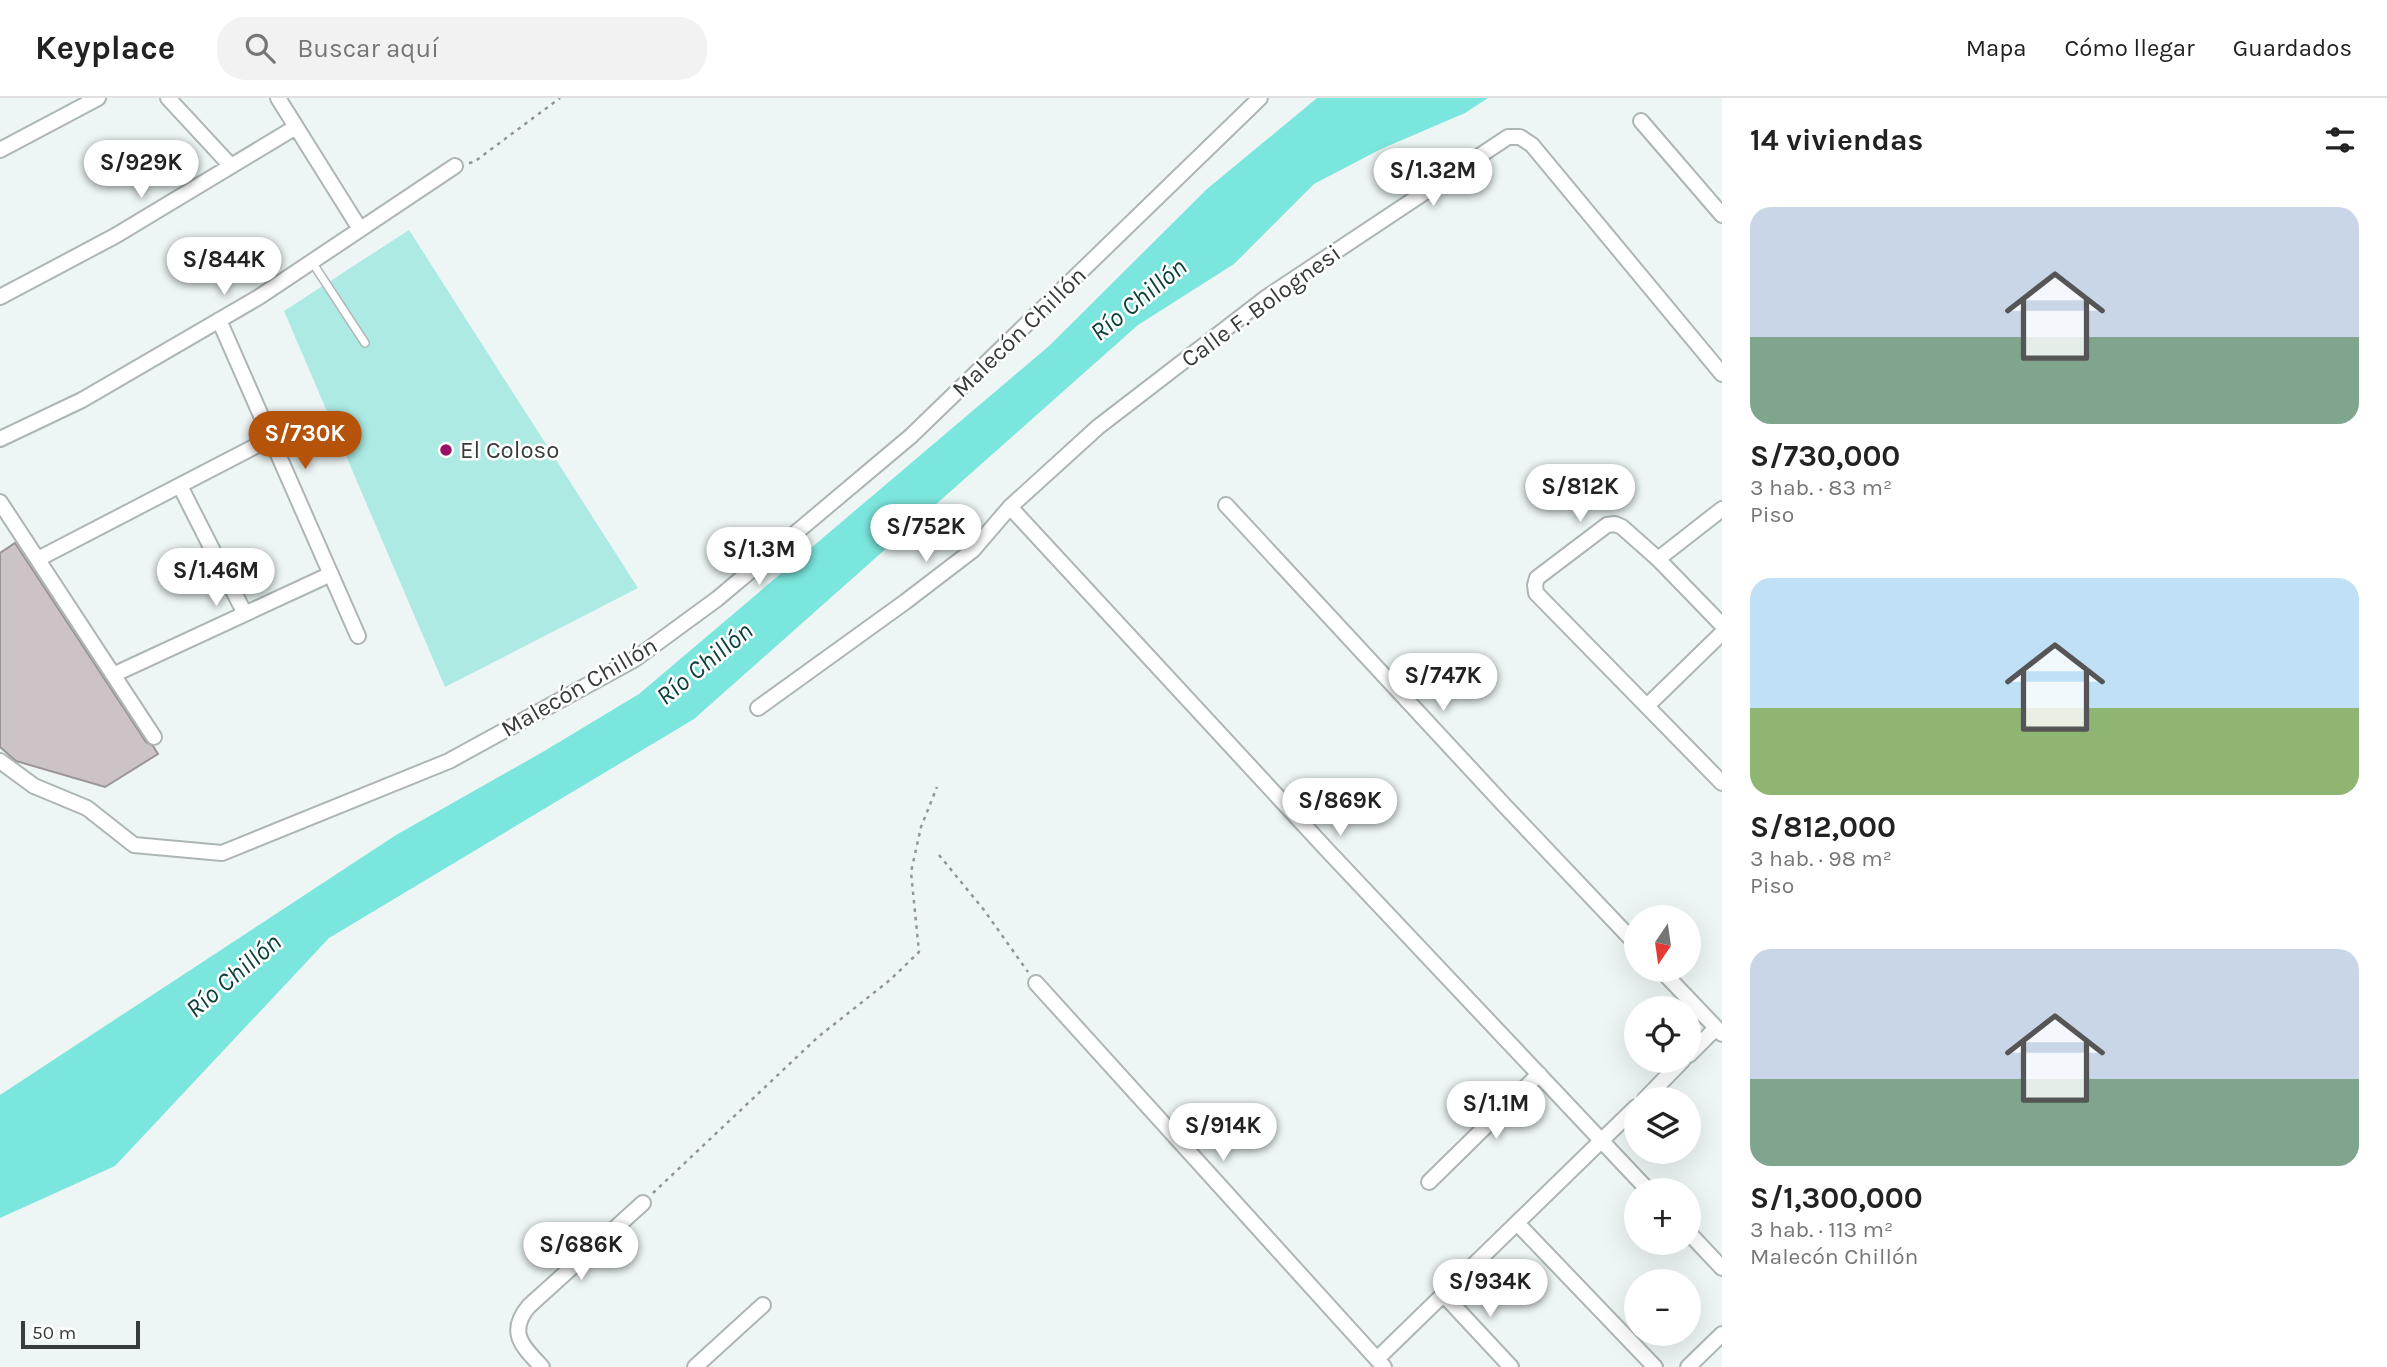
<!DOCTYPE html>
<html lang="es">
<meta charset="utf-8">
<style>
:root{--surface:#fff;--page:#f2f2f2;--text:#222;--muted:#767676;--line:#e0e0e0;--accent:#b45309}
body{margin:0;font-family:Karla,sans-serif;background:var(--page);color:var(--text);height:100vh;display:flex;flex-direction:column;font-size:26px;white-space:nowrap}
*{box-sizing:border-box;margin:0}
p{font-size:23px;color:var(--muted)}
.icon{flex:none;width:38px;height:38px;fill:none;stroke:currentColor;stroke-width:2;stroke-linecap:round;stroke-linejoin:round}
.map{position:relative;flex:1;overflow:hidden}
.sheet{display:flex;flex-direction:column;background:var(--surface);width:665px}
.sheet>*{flex:none}
.needle{width:46px;rotate:193deg}
.buttons{position:absolute;left:1624px;top:807px;display:grid;gap:14px}
.buttons a{display:grid;place-items:center;width:77px;height:77px;border-radius:50%;background:var(--surface);box-shadow:0 7px 28px #0002;font-size:35px}
.scale{position:absolute;left:21px;bottom:18px;width:119px;box-sizing:border-box;padding-left:7px;border:4px solid #383b3b;border-top:0;font-size:19px;line-height:24px;white-space:nowrap;color:#383b3b;-webkit-text-stroke:5px #fff;paint-order:stroke}
.price{position:absolute;translate:-50% -60px;padding:0 16px;border-radius:24px;background:#fff;color:#222;font-size:23px;line-height:46px;filter:drop-shadow(0 2px 4px #0008)}
.price::after{content:'';position:absolute;left:50%;top:42px;width:21px;height:16px;margin-left:-10px;background:inherit;clip-path:polygon(0 0,100% 0,50% 100%)}
.price.active{background:var(--accent);color:#fff}
ul{padding:0;list-style:none}
li{display:grid;align-content:center;gap:14px;height:371px;padding:0 28px}
li span{display:grid;place-items:center;height:217px;border-radius:21px;color:#555}
li>.icon{margin-inline-start:auto}
span .icon{width:126px;height:126px;fill:#fffc;stroke-width:1}
li b{font-size:30px}
h2{display:flex;justify-content:space-between;align-items:center;height:84px;padding:0 28px;font-size:30px}
header{display:flex;align-items:center;gap:42px;box-sizing:border-box;height:98px;padding:0 35px;background:var(--surface);border-bottom:2px solid var(--line)}
header strong{font-size:33px}
nav{display:flex;gap:38px;margin-inline-start:auto;font-size:24px}
.search{width:490px;height:63px;background:var(--page);display:flex;align-items:center;gap:18px;box-sizing:border-box;padding:0 24px;border-radius:28px;color:var(--muted);font-size:26px}
main{display:flex;flex:1;min-height:0}
.map>svg:first-child{display:block}
.green{fill:#adeae4}
.water{fill:#7be6dd}
.building{fill:#cbc3c6;stroke:#9b9497;stroke-width:2}
.lines{fill:none;stroke-linecap:round;stroke-linejoin:round}
.lane-casing{stroke:#adb6b5;stroke-width:10}
.street-casing{stroke:#adb6b5;stroke-width:18}
.path{stroke:#909696;stroke-width:2.5;stroke-dasharray:3.5 5;stroke-linecap:butt}
.lane{stroke:#fff;stroke-width:7}
.street{stroke:#fff;stroke-width:14}
.poi-dot{fill:#9b1264;stroke:#fff;stroke-width:2.5}
.labels{text-anchor:middle;stroke-width:5;stroke-linejoin:round;paint-order:stroke}
.street-label{font-size:24px;fill:#383b3b;stroke:#fff}
.poi-label{font-size:24px;fill:#383b3b;stroke:#fff;text-anchor:start}
.water-label{font-size:26px;font-style:italic;fill:#0d403c;stroke:#fff}
</style>
<header>
<strong>Keyplace</strong>
<div class="search"><svg class="icon" aria-label="search" viewBox="0 0 24 24"><circle cx="10" cy="10" r="6"/><path d="M15 15l6 6"/></svg>Buscar aquí</div>
<nav><a>Mapa</a><a>Cómo llegar</a><a>Guardados</a></nav>
</header>
<main>
<div class="map">
<svg width="1722" height="1269" viewBox="0 0 1722 1269">
<rect width="100%" height="100%" fill="#edf6f5"/>
<path class="green" d="M409,132L638,490L445,589L284,213Z"/>
<path class="water" d="M1317,0H1488L1465,15L1381,51L1314,86L1234,166L1138,227L694,621L329,840L115,1068L0,1120V997L396,737L541,655L639,596L1049,248L1207,91Z"/>
<path class="building" d="M15,445L146,644L153,648L158,656L105,689L16,663L0,649V455Z"/>
<g class="lines">
<defs>
<path id="lane" d="M312,164L365,245"/>
<path id="street" d="M168,0L231,68
M278,0L360,131
M1641,23L1722,117
M0,52L98,0
M0,199L115,138L296,29
M219,222L358,538
M0,341L82,302L259,199L455,68
M180,388L245,516
M0,404L154,639
M1226,407L1505,708L1636,846
M1010,409L1329,754L1648,1092
M38,461L271,340
M1658,461L1722,411
M1722,527L1658,461L1622,429L1615,426L1607,427L1537,480L1535,487L1536,495L1722,685
M115,576L331,476
M1647,608L1722,535
M758,610L905,504L973,452L1010,409L1098,329L1267,199L1508,39H1520L1532,47L1722,276
M0,663L34,688L87,710L134,747L222,755L449,663L635,561L717,501L911,338L1260,0
M1661,872L1722,936
M1036,885L1384,1269
M1689,957L1716,930
M1645,1001L1683,962
M1429,1084L1539,976
M1517,1125L1655,1269
M1689,1135L1722,1170
M1443,1196L1511,1269
M1377,1261L1636,1009
M542,1269C522,1248 507,1234 529,1208L643,1105
M695,1269L763,1207
M1688,1269L1722,1236"/>
</defs>
<use href="#lane" class="lane-casing"/>
<use href="#street" class="street-casing"/>
<path class="path" d="M469,65L474,64L560,0
M939,757L984,812L1028,874
M653,1095L818,939L890,882L919,854L911,774L921,729L937,689"/>
<use href="#lane" class="lane"/>
<use href="#street" class="street"/>
</g>
<circle class="poi-dot" cx="446" cy="352" r="7"/>
<g class="labels">
<g class="street-label">
<text transform="translate(1261 208) rotate(-36)" y="8">Calle F. Bolognesi</text>
<text transform="translate(1019 234) rotate(-44)" y="8">Malecón Chillón</text>
<text transform="translate(579 589) rotate(-30)" y="8">Malecón Chillón</text>
</g>
<g class="poi-label">
<text x="460" y="360">El Coloso</text>
</g>
<g class="water-label">
<text transform="translate(1138 201) rotate(-39)" y="9">Río Chillón</text>
<text transform="translate(704 565) rotate(-39)" y="9">Río Chillón</text>
<text transform="translate(233 877) rotate(-40)" y="9">Río Chillón</text>
</g>
</g>
</svg>
<div class="buttons">
<a><svg class="needle" viewBox="-14 -14 28 28"><path d="M0-13l5 13h-10z" fill="#e53935"/><path d="M0 13l5-13h-10z" fill="#767676"/></svg></a>
<a><svg class="icon" aria-label="locate" viewBox="0 0 24 24"><circle cx="12" cy="12" r="6"/><path d="M12 2v4M12 18v4M2 12h4M18 12h4"/></svg></a>
<a><svg class="icon" aria-label="layers" viewBox="0 0 24 24"><path d="M12 4l9 5-9 5-9-5zM3 14l9 5 9-5"/></svg></a>
<a>+</a>
<a>−</a>
</div>
<div class="scale">50 m</div>
<b class="price" style="left:141px;top:102px">S/929K</b>
<b class="price" style="left:1433px;top:110px">S/1.32M</b>
<b class="price" style="left:224px;top:199px">S/844K</b>
<b class="price active" style="left:305px;top:373px">S/730K</b>
<b class="price" style="left:1580px;top:426px">S/812K</b>
<b class="price" style="left:926px;top:466px">S/752K</b>
<b class="price" style="left:759px;top:489px">S/1.3M</b>
<b class="price" style="left:216px;top:510px">S/1.46M</b>
<b class="price" style="left:1443px;top:615px">S/747K</b>
<b class="price" style="left:1340px;top:740px">S/869K</b>
<b class="price" style="left:1496px;top:1043px">S/1.1M</b>
<b class="price" style="left:1223px;top:1065px">S/914K</b>
<b class="price" style="left:581px;top:1184px">S/686K</b>
<b class="price" style="left:1490px;top:1221px">S/934K</b>
</div>
<section class="sheet">
<h2>14 viviendas<svg class="icon" aria-label="filters" viewBox="0 0 24 24"><path d="M4 7h16M4 17h16"/><circle cx="9" cy="7" r="2"/><circle cx="15" cy="17" r="2"/></svg></h2>
<ul>
<li><span style="background:linear-gradient(#c9d6e8 60%,#7fa58c 0)"><svg class="icon" aria-label="home" viewBox="0 0 24 24"><path d="M3 11l9-7 9 7M6 9v11h12V9"/></svg></span><div><b>S/730,000</b><p>3 hab. · 83 m²</p><p>Piso</p></div></li>
<li><span style="background:linear-gradient(#bfe0f5 60%,#8fb573 0)"><svg class="icon" aria-label="home" viewBox="0 0 24 24"><path d="M3 11l9-7 9 7M6 9v11h12V9"/></svg></span><div><b>S/812,000</b><p>3 hab. · 98 m²</p><p>Piso</p></div></li>
<li><span style="background:linear-gradient(#c9d6e8 60%,#7fa58c 0)"><svg class="icon" aria-label="home" viewBox="0 0 24 24"><path d="M3 11l9-7 9 7M6 9v11h12V9"/></svg></span><div><b>S/1,300,000</b><p>3 hab. · 113 m²</p><p>Malecón Chillón</p></div></li>
</ul>
</section>
</main>
